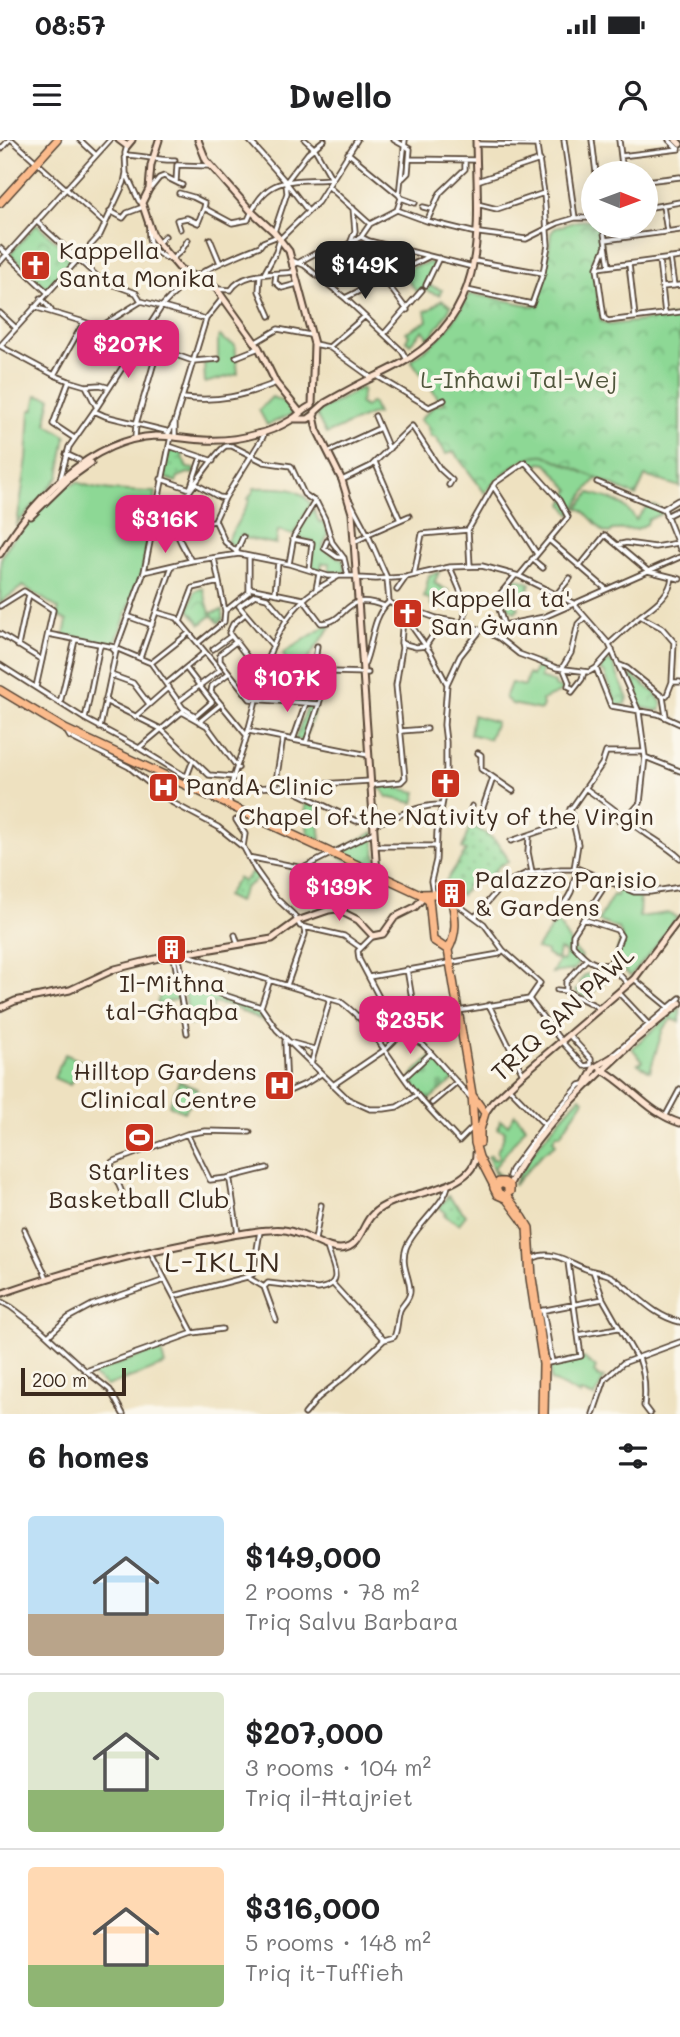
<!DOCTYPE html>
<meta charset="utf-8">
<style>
:root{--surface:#fff;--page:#f2f2f2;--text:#202124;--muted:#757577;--line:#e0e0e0;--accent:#db2777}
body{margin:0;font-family:Mali,sans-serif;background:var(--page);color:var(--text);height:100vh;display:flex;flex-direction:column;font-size:26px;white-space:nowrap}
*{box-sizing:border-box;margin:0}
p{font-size:23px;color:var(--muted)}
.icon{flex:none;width:38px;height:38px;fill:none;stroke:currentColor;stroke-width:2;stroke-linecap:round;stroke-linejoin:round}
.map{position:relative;height:1274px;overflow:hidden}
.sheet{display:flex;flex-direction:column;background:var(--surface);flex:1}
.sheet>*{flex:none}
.needle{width:46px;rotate:91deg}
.buttons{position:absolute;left:581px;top:21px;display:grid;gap:14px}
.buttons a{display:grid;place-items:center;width:77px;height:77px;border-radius:50%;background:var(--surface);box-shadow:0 4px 18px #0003;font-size:35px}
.scale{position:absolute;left:21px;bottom:18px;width:105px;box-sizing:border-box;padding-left:7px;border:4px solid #3b2a1e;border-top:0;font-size:19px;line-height:24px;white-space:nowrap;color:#3b2a1e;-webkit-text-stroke:5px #fbf7ec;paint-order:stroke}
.price{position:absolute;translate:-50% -60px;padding:0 16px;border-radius:14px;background:var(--accent);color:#fff;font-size:23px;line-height:46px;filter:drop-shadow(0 2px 4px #0008)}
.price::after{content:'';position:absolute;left:50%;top:42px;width:21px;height:16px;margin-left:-10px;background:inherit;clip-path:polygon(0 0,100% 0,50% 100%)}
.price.active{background:#222;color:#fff}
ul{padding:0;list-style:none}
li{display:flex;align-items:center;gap:21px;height:175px;padding:0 28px}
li+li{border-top:2px solid var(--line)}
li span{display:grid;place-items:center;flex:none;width:196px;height:140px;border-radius:7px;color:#555}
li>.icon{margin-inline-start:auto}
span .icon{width:84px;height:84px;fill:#fffc;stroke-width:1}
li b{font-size:30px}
h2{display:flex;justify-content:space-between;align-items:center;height:84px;padding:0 28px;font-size:30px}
.status{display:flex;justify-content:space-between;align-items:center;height:49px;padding:0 35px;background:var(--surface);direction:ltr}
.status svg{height:19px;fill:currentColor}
header{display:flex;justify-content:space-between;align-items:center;height:91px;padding:0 28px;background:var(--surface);font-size:32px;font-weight:700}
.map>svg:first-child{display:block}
.grass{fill:#8dd895;stroke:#64815a;stroke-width:2}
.cemetery{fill:url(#cemetery-stones);stroke:#64815a;stroke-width:2}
.park{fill:url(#park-crowns);stroke:#64815a;stroke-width:2}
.garden{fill:url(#garden-dots);stroke:#64815a;stroke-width:2}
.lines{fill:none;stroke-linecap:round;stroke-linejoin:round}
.street-casing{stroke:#564536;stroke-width:7}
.secondary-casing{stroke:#564536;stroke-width:9}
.primary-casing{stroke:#564536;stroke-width:10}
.highway-casing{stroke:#564536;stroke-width:12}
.street{stroke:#fff;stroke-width:3.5}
.secondary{stroke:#fde4d1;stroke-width:5}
.primary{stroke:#fbbb8c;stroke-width:7}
.highway{stroke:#fbbb8c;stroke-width:9}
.labels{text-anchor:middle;stroke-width:7;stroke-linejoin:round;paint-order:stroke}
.poi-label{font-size:24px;fill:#3b2a1e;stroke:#fbf7ec;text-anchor:start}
.park-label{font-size:24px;fill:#50563c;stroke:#fbf7ec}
.street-label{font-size:24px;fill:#3b2a1e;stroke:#fbf7ec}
.quarter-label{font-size:28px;letter-spacing:2px;fill:#3b2a1e;stroke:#fbf7ec}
</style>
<div class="status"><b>08:57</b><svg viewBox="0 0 49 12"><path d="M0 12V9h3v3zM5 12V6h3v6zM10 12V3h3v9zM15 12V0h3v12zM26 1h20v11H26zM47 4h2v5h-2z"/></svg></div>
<header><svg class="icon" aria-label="menu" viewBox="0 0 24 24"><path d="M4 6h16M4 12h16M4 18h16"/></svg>Dwello<svg class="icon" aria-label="person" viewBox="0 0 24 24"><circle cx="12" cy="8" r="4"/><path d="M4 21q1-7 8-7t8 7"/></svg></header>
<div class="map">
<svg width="680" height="1274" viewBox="0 0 680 1274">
<defs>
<pattern id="cemetery-stones" width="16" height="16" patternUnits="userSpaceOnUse" patternTransform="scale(1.75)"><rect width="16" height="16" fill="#8dd895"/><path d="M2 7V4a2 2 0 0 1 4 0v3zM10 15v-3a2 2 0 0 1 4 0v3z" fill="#74af79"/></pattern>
<pattern id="park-crowns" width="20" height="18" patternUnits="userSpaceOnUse" patternTransform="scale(1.75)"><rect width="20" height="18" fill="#8dd895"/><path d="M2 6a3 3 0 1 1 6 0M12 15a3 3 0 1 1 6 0" fill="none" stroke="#74af79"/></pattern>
<pattern id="garden-dots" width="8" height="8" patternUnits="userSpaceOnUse" patternTransform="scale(1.75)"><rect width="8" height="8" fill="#8dd895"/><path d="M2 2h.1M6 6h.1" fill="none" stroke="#74af79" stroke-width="1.8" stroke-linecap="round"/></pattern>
</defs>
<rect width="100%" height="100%" fill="#fbf7ec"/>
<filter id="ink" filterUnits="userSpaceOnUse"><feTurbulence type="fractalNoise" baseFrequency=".0143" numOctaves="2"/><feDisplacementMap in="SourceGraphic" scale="14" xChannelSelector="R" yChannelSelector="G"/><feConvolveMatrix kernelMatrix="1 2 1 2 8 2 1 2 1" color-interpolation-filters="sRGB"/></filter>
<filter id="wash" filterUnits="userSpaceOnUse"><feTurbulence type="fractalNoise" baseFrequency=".00686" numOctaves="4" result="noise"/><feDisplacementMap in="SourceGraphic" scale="28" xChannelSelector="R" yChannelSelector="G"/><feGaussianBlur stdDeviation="1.57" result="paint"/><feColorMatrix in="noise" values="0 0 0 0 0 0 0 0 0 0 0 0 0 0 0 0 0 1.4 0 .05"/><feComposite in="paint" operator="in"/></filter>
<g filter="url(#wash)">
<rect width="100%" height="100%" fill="#eee1c0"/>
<path class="grass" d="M436,121L425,144L442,150L439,155L421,149L417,152L403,134L412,127Z
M442,160L451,166L441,183L429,198L423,190L410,204L406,200L409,195L406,192L427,181L425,171L429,170Z
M220,196L224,200L235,205L238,234L205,243L204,223L218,222V198Z
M361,248L363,249L360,263L365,267L372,262L377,274L370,275L326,294L317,276L319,271Z
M37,255L51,258L47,276V284L66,296L59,337L17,384L27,319L30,271L34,269Z
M272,257L291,265L294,270L293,274L267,285L259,270Z
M519,284L598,338C587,346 580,362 571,375L563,364L570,350L547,324L540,323L535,328L525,318L495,340Z
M77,342C101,352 130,351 156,352L142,432L115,504L64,495L67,481L57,475L59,469L23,446L0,463C0,451 0,428 1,419C8,398 49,360 66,344L72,345Z
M254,348C275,348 298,344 311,364L293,395L278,390L276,404L245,398L242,395L236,406L233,407L227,401L250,360L248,359L254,350Z
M590,353C611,359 624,361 636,380L648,365L658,367L663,373L648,380L647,384L637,389L612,390L610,393L604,392L583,370L578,368Z
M313,368L319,382L325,383L328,395L323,405L324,409L343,420L346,433L330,432L329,423H322L321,431L316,430L312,424L313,401L295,397Z
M439,432L434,443L449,451L438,465H431V460L424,457L429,435Z
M516,438L530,443L524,461L516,454L511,460L519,468L515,472L507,467L509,463L501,456Z
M329,484L331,486L302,527L288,526L283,513Z
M538,522L543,524L540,538L555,543V546L565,550L542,560L543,566L541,570L512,564L505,558L511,543L525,546L528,534L532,536Z
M473,575L496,582L489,599L470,594Z
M394,645L397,648L417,652L414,663L387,657L382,649H376L377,646Z
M313,662L317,664L321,700L308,694L305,665Z
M618,750L640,755L639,777L668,773L677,777L650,814L630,836L614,821L622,796L619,789L598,781L613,755L617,756Z
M557,781C565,793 571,807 582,817L574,830L552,833L559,820L563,821L566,812L559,810L557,820L546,814L547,812L536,809Z
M171,821L178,859L157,865C158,854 165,847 173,840L162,823Z
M586,834L608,839L586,858L575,851L582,845L579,842Z
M183,844L256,869L270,884L230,866L213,863L212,873L217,879L190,885Z
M680,867V882L672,879L663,889L650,931L638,924L642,921L632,908Z
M65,914L81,921L70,945L54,938Z
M179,941L197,949V954L184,972L169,965Z
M580,957L584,960L560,995L557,994L553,1000L556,1004L543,1013L513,1046C526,1016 558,981 580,957Z
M515,974L526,987L494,1028L497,1033L503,1037V1039L495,1034L488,1017L491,1015L494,1020L499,1017L497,1011L502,1002L505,991L498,989L500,980L508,985Z
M177,1203L161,1212L165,1225L107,1246L90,1234Z
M584,1218L596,1228L594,1232L599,1237L604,1238L595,1257L580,1252V1255L551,1240V1224Z"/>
<path class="cemetery" d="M432,916L454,940L427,961L411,941L412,935Z"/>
<path class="park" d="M593,80V86H600L603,103L595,126V136L601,181L609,185L680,176V347L645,336L636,356L545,315C524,312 497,338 485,353L454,312L446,314L436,298L431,297L427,286L420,280L435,265L446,263L438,258L411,220C441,199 452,187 469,154L489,157L534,166L546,131L551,93L555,88L577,81Z
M36,85H38L75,119L47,149L10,114Z
M203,448L210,473L223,470V479L219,483L212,475L201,484L189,470L195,451Z
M608,521L612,522L628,559L624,565H615L613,562L615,560L604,532L600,531L603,523Z
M629,533L656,554L662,564L660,571L644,568L640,565Z
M307,566L316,567L304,601L295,600Z
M374,692L377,734L332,713Z"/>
<path class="garden" d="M170,308L183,314L182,317L187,328L195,329L194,334L188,333L178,337L176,342L163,337Z
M470,685C486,692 505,705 508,722L500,725L485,742L476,734L461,756L447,747L442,752L439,747L446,741L466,711L462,709Z
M254,730L260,737L245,748L238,762L226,756L238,738L243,742Z
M448,1056L466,1075L459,1084L444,1075L446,1073L439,1067Z"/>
</g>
<g filter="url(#ink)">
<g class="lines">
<defs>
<path id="street" d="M12,0L104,83
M80,0L96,15
M249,0L286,42L308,71
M394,0L410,9L408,33L403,38
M564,0L575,78
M592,0L596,33
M619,0L623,33
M669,0L678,9
M476,4L537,5
M0,10L9,0
M348,13L399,55
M125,15C142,15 158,21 175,20
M621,16L679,9
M409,19L476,20
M127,35L139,61L142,63
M477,41L540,20
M646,41L680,37
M176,42L177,25L210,26
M286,42L308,13L324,0
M329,47L370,84
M151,48L159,38L164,36L182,45
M179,53L193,57L205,63L204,68
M401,58L415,63
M477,64L497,69L544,53
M663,66L667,91
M423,67L431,69
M646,68L680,62
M397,70L427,81L472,92L526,99L558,83L575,78H593
M110,71L123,78L127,73L143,67
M36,81L101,140L136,153L141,161L206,179
M427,81L440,53L465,29V20
M603,86L609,125
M149,87C147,106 154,113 171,120
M180,89L177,80L187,78L198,83L204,68L232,83L248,80C266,34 290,42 332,39L315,9L305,0
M274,92L287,53L286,44
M361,97L369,101L473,127
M210,99L220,123
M605,100L680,90
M351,101L355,91L353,68
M158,103L165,96
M606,106L597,128L604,178L608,181L680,172
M0,108L47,152
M670,118L674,146
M172,119L181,111L188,100
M291,120L304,125L345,158L402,211L407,220
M659,120L665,174
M475,121L543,133
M0,122L110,0
M629,124L635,177
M292,126L314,114L341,108L350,103L361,97L370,84L397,70L401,58L399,55L405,0
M597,128L680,117
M264,134L276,112L280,99L318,62L357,0
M276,134L275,142L282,148L297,144
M260,135L259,151L270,176
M384,139L407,170
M426,145L439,118
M663,147L680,145
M218,149L231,150C243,131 274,135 294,132
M467,150L532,164L543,133L548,105L544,53L536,0
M41,158L51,170
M345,158L428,117
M34,167L84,182L193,221L218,219
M0,173L15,187
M100,187L140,162
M384,194L422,150
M256,202L278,189L310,195
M314,204L329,207L372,238
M0,206L100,95L124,43L126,33L125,13L127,6
M0,206L54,235L69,241L86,246L100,245L107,247
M329,207L364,177
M236,217L259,208
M54,235L84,182
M377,236L429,267L444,260
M69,241L53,284L74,298
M86,246L96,266
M183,258C219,262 243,256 276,243
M94,271L105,276L166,291
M375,276L389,309
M167,296L174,283
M171,296L144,432L117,506L113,509L115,511L118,509L151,523L183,568L196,576L212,562L186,528
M175,297V281L206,179L222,159
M135,298L136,284L158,209
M169,306L213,321
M328,312L380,288
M66,314L79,320
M375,322L400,380
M161,339L190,349L201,317
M60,340L69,307L97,267L162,166C192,132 219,123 260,106L263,102L278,96
M342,340L371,326L412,286L440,329L452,340L449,345
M597,342L663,369
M196,344L219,357L225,358
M493,346L537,414
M350,361L368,395L387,438L389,462
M156,368L175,371
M663,369L678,360L680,361
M664,369L680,409
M666,376L680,369
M368,394L409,376
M177,395L204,383L214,381
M293,399L312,403L309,430
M549,400L606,449
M327,401L324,408L337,417L344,418
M354,402L368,395
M617,405L626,403L655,407L677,403
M236,412L243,397
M238,413L225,402L215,380L225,358L263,297L264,292
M532,419L543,428
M191,421C184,407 173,393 175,376C176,368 215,315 222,309C226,305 227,306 232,306L264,322L291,326L304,354L317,363L325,379L332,402L344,418L348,436
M289,424L294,396L315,361
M470,426L468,390L495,343L525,322L559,360L568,377L519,436
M580,426L605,395L648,431L680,439
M450,427C456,443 472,468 462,483
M144,432L191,421L239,414L289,424L328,436H356
M414,435L422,394L468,390
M357,438L376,439L406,437L450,427L482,426L519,436L573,463L609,504L639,572L645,617L640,663L627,678
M249,448L303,459L321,483C350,482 341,450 384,466
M316,449L319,434
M397,450L406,437
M275,453L278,422
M556,455L570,438
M389,462L398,467H406L436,478L462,483L487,492L499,498L519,514L557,528L589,532L596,528
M0,466L24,451L53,470L36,547
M398,467L430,512L447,544
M225,471L249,452V416
M156,472L177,478L220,530L179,561
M245,474L233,484L229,493L261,535
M127,476L152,485
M640,476C654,465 670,456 672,437
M180,482L193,448L219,442
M504,485L496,459L515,436
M487,492L504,485L544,477L680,417
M0,494L42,520
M48,494L114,507
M237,501L220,514V521L250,559L319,564
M198,503L224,482L225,471L214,418
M401,503L416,507L427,506
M427,504L443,480
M609,504L640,476L662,488L674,502L672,542
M18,506L29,454
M273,506L239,466L255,455L267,458L286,480
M213,509L231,496
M612,510L596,528L611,566L658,574L680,584
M140,518L172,426
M151,523L189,493
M0,525L85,579L139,608L183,635L187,636L193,620
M620,525L627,528L663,557L666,576
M363,527C373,507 371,477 389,462
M562,528L571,513L578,484L585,477
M262,530L368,533
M314,530L317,506
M564,530L569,542L568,546L574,549
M229,533L212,546L211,552L247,596
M111,535L133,543L149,564
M166,544L205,512
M572,552L582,539L584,532
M663,557L667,555L672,542H680
M105,561L161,589L209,635L235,637
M60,563L75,500
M182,572L207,586L238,628
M135,577L169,547
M85,579L100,505
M199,582L221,564
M100,588L116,511
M249,591L368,615
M401,591L427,589
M67,592L70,597L129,627L173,663L218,687L244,708L255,729L275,757L294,775L300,786L344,796L361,808
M293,600L306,563
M306,602L330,531
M139,608L183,571
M478,613L481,615V629L513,651
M645,617L680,631
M371,645L401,642L405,638L396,545L402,508L401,502L403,478L405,476
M231,647L237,649L370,641
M275,647L283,598
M286,647L356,681L373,677
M585,648C602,660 618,672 634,685C649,697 666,705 680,718
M230,664C227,646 240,621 245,602C260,553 264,498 303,460C313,450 327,443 339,436
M472,666L469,674L479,679L493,638
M611,668L619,680L631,684
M570,669L578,704L574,729
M236,680L245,694L243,707
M374,684C397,678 418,664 442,665
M529,697L528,712L532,732
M511,701L555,686L562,682L602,624L606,612H644
M375,706H436
M248,717L303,728L312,738L329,770
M303,728L374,692
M608,741L573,795V805C584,817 593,828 610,824
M433,752L431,741L436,720L437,692L444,655V634L446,631V602L444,585L447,544L460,516L480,491
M454,762L484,784L503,810L540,843L529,859
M343,772L348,761L347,753L355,754
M475,777L502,745L527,733L561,729H579L634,752H650L680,747
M553,777C560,769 567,761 571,752C575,742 573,737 579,729
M583,779L617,790L621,796L610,824
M235,795L238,805
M373,796L358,811L359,819L392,882L402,893L422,904L431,913L470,957
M187,815L341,862C375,887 392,925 418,956C431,972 446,986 459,1001L473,987
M178,816L184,842L261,867L277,890L348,959L370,969H384L397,967L417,955
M174,817L187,893
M586,820L566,842V851L600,868
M610,824L628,844
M407,829L415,877
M369,837L499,814L503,810
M634,839L668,867
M287,845L305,794L304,788
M557,850L566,851
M619,853L649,885
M529,859L561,901L584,926L591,925V919L569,895
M489,865L523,934
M261,867L270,840
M357,877L382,861
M393,882L529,859
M364,883L386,869
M285,901L287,952L305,944L321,934
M289,902L314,909
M613,915L680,858
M311,924L330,859
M405,937L431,913
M333,945L386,909L402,893
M509,948L544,984
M432,963L457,942
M665,977L680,949
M187,994L210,1040L227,1038L267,1028
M509,1036L511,1030L545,984L580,945L584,944
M228,1039L230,1041L238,1094
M125,1060L111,1026L112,1022L187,994L205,991L250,992
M24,1089L47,1138
M315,1100L321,1065
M150,1111L193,1193
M534,1118C551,1109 570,1123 586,1129C594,1132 604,1132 612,1137C635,1152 652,1176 680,1182
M593,1131L603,1159L636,1217
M247,1137L253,1134L260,1091
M332,1143L384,1200
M264,1147L276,1180
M174,1156L247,1137L264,1147L268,1143L318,1149C348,1145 330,1123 327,1106
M0,1161L11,1167L40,1189L86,1231L110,1250L123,1274
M543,1170L552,1222
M540,1171L603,1159
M578,1195L618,1188
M48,1196L68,1178L92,1165L165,1140
M639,1218C645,1234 646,1248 644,1266L650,1274
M548,1223L581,1216L568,1122
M86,1231L193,1193L222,1189
M305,1274L318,1258L347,1235L384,1200L394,1197C398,1189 397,1179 400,1170C403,1163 410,1160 410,1151C410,1136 400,1126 406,1108C413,1088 446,1063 448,1045
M593,1274L605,1239L623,1223L680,1202"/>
<path id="secondary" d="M119,0L127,6L132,0
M159,0L151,25L149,49L142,63L153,96L158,103L180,129L216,148L259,208L276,243L299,271
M198,0L206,20L251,71L274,92L289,111L314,204L312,265
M676,0L680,4
M315,272L325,263C340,255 356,245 372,238C385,232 398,226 410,218C491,166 477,82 476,0
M314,276L317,290L342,340L352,373L377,734
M294,279H308L315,274
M31,376L70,338L91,323
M0,414C32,361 90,299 156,296C172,296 188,299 204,300C221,301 240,299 257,294C268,292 281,286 291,280C300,275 300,271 312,265
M0,868L15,861L70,850L115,829L163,817L272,799L297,781L329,770L336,769L358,780L373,796L383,794L395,777L415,767L423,758
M630,904L680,863
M601,929C630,945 648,973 680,983
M585,945L594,928L614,916
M485,973L493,962L523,934L634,839L680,778
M509,1046C532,995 591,941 632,903
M0,1154C66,1131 133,1114 201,1101C224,1097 247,1091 270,1090C278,1089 288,1090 296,1093C311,1097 331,1113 346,1108C360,1104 363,1084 372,1075C378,1068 387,1064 395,1061C419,1052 477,1046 476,1013"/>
<path id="primary" d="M0,63L57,0
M0,550L65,589L420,754L429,761
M420,754C434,753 441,753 452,762C456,779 457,794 448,810
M429,758L433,800L448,810
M448,810L472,954L475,1003L479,1017L495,1048
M472,955L485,973L480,990V1003"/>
<path id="highway" d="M509,1051V1046L504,1043H499L495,1048L498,1054L507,1058L522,1078L528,1088L531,1138L544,1224L543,1274"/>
</defs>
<use href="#street" class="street-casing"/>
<use href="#secondary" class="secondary-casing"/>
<use href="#primary" class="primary-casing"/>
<use href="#highway" class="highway-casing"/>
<use href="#street" class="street"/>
<use href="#secondary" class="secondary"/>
<use href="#primary" class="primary"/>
<use href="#highway" class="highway"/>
</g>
</g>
<defs>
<symbol id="church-square" viewBox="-11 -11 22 22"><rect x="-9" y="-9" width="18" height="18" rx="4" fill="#c8321e" stroke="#fbf7ec"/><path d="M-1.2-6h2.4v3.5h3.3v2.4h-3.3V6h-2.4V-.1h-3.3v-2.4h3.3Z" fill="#fff"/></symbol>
<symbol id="hospital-square" viewBox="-11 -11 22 22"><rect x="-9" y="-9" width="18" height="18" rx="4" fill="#c8321e" stroke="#fbf7ec"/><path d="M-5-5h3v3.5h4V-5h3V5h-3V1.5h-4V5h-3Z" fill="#fff"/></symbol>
<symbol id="building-square" viewBox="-11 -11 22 22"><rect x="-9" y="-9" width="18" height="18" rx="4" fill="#c8321e" stroke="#fbf7ec"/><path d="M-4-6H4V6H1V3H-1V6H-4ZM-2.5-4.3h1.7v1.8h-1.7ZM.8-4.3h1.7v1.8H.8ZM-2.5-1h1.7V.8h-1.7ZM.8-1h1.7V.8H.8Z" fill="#fff"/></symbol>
<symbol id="stadium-square" viewBox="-11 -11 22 22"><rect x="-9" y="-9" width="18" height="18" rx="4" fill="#c8321e" stroke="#fbf7ec"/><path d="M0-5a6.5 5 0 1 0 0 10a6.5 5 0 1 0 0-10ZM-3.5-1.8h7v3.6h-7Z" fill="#fff"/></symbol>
</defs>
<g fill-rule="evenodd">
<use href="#church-square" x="18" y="108" width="35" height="35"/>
<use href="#church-square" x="390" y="456" width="35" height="35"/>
<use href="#church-square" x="428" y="626" width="35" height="35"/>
<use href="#hospital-square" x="146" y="630" width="35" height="35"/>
<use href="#building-square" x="434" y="736" width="35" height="35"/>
<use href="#building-square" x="154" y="792" width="35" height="35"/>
<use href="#hospital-square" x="262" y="928" width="35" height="35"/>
<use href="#stadium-square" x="122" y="980" width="35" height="35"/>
</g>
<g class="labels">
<g class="poi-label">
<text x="59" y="119">Kappella<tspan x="59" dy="28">Santa Monika</tspan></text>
<text x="431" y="467">Kappella ta'<tspan x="431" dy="28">San Ġwann</tspan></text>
<text x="186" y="655">PandA Clinic</text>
<text x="446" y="685" text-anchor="middle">Chapel of the Nativity of the Virgin</text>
<text x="475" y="748">Palazzo Parisio<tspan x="475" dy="28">&amp; Gardens</tspan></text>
<text x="172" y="852" text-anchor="middle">Il-Mitħna<tspan x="172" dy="28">tal-Għaqba</tspan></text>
<text x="257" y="940" text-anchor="end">Hilltop Gardens<tspan x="257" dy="28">Clinical Centre</tspan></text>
<text x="139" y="1040" text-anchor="middle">Starlites<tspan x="139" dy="28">Basketball Club</tspan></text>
</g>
<g class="park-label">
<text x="519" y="248">L-Inħawi Tal-Wej</text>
</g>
<g class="street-label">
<text transform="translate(563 874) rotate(-43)" y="8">TRIQ SAN PAWL</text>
</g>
<g class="quarter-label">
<text x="223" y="1132">L-IKLIN</text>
</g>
</g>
</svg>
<div class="buttons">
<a><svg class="needle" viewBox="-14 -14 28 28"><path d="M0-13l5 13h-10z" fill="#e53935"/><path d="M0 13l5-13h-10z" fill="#757577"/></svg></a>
</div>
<div class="scale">200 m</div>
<b class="price active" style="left:365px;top:161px">$149K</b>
<b class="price" style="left:128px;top:240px">$207K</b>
<b class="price" style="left:165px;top:415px">$316K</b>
<b class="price" style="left:287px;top:574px">$107K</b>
<b class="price" style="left:339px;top:783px">$139K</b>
<b class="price" style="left:410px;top:916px">$235K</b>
</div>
<section class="sheet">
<h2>6 homes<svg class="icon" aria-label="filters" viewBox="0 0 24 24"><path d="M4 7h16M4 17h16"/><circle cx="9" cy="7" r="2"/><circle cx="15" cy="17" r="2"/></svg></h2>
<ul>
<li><span style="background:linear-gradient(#bfe0f5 70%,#b9a48a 0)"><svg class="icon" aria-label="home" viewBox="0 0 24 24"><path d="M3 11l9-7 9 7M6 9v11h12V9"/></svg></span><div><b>$149,000</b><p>2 rooms · 78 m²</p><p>Triq Salvu Barbara</p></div></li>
<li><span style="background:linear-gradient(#dfe7d0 70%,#8fb573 0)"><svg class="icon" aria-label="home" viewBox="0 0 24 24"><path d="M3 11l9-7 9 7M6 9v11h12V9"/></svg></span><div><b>$207,000</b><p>3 rooms · 104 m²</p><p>Triq il-Ħtajriet</p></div></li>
<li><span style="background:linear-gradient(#ffd9b3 70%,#8fb573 0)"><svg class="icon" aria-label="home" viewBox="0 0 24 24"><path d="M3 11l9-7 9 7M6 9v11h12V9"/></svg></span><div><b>$316,000</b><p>5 rooms · 148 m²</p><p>Triq it-Tuffieħ</p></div></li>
</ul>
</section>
